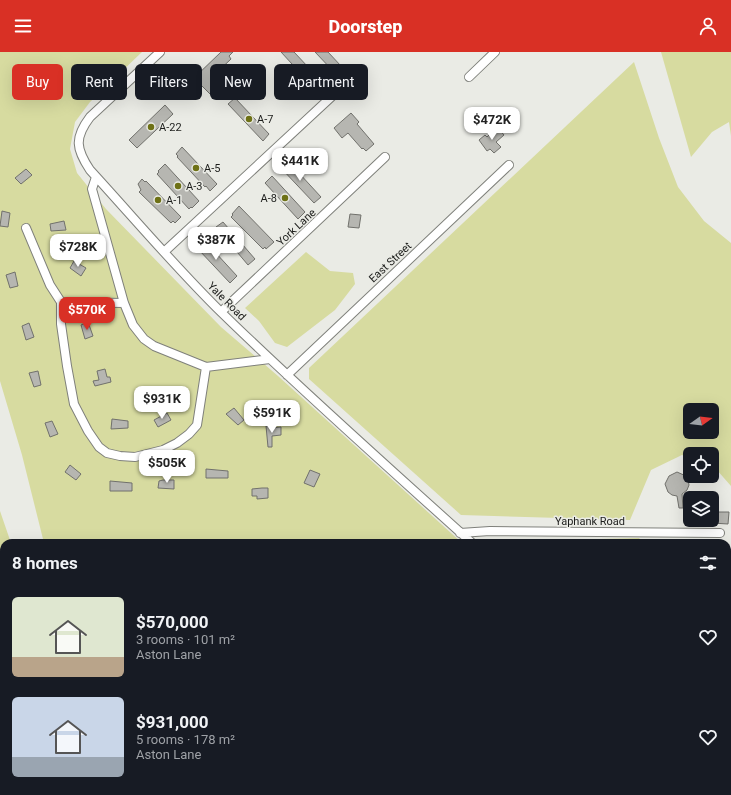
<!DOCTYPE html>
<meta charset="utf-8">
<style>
:root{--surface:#171b24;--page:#242831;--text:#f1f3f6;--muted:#9ea1a6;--accent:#d93025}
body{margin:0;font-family:Roboto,sans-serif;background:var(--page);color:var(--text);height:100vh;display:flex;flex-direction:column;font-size:15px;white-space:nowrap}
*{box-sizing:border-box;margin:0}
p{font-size:13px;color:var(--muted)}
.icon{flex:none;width:22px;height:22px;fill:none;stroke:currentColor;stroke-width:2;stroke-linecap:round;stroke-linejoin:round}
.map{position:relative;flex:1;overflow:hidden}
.details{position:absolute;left:0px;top:487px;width:731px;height:256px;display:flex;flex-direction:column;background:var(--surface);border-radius:12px 12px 0 0;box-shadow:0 4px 16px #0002}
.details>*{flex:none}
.hud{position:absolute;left:12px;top:12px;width:400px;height:36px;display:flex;gap:8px}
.needle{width:26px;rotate:76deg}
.buttons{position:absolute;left:683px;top:351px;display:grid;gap:8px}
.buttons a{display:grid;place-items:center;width:36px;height:36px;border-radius:6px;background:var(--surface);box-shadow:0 4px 16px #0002;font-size:20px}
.price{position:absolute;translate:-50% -34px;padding:0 9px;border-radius:8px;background:#fff;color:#222;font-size:13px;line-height:26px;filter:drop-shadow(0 1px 2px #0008)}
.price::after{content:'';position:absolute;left:50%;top:24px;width:12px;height:9px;margin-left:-6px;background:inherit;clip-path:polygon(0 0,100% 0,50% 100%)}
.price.on{background:var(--accent);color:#fff}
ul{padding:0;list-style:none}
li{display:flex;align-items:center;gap:12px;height:100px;padding:0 12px}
li span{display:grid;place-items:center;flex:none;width:112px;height:80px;border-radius:6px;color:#555}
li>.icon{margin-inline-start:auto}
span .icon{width:48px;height:48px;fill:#fffc;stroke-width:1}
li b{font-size:17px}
h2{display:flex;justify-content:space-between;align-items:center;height:48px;padding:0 12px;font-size:17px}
.tag{padding:0 14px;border-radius:6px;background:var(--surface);box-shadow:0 4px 16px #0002;font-size:14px;line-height:36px}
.tag.on{background:var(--accent);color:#fff}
header{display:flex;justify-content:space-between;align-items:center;height:52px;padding:0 12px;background:var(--accent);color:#fff;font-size:18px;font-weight:800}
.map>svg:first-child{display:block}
.green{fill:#d7dba0;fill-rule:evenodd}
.building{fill:#b6b6b1;stroke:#71716c}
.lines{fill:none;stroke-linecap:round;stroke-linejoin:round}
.minor-casing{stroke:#7f807b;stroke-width:10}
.minor{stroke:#fff;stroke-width:8}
.poi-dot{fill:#6e7116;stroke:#eaebe5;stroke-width:1.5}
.labels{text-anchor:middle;stroke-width:3;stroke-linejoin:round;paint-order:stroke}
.poi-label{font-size:11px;fill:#1c1d1b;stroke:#eaebe5;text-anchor:start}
.street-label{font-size:11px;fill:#1c1d1b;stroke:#eaebe5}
</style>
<header><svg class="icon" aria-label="menu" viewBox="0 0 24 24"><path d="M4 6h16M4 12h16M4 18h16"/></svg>Doorstep<svg class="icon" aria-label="person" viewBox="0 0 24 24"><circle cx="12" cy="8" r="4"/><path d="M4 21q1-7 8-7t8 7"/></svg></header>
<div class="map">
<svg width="731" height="743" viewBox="0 0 731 743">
<rect width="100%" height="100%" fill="#eaebe5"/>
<path class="green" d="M0,0H142L90,50L75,70L70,97L77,121L106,157L221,275L278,324L462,491H44L22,403L0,329Z
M661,0H731V84L729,70L712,80L691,105Z
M634,10L659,86L678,135L704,169L731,191V434L716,417L712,415V402H690V406L682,403L651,418L630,468L461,463L309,327V316ZM690,358H712V380H690Z
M306,200L330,219L353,221L355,232L335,258L287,295L275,291L259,269L245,256Z
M0,459L11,491H4V739H95L97,743H0Z
M639,486L644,491L481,490Z
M727,734L731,737V743H294L297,739H727Z
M109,739H279L276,743H110Z"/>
<path class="building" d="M221,0H233L229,4L231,7L213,24L223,34L213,45L194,26Z
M281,0H294L323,31L315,37Z
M315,0H328L341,14L334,20Z
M235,46L269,82L263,89L228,52Z
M165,53L173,62L137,96L129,88Z
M351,61L359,70L357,72L374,92L366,99L363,96L362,97L348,81L342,86L334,76Z
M497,75L504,83L496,90L501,95L494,101L490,97L487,99L479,88L485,83L487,85Z
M182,95L217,132L210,139L206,134L205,135L177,105L178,104L176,102Z
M287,108L321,145L314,151L280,115Z
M165,112L199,149L192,156L191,155L189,157L157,122L159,120L158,119Z
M26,117L32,123L21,132L15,126Z
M272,124L305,160L298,167L265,131Z
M142,127L145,130L146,129L181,165L175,171L173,169L171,171L139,140L141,138L138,132Z
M239,154L274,190L266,197L265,195L263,197L231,165L233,163L232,162Z
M2,159L10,161L8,175L0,174Z
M350,162L361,163L359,176L348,175Z
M64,169L66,178L51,179L50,172Z
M223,170L255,207L248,213L216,175Z
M203,187L237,224L230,231L198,197L196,194Z
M74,209L86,216L81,224L70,216Z
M15,220L18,234L10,236L6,223Z
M88,270L93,284L85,287L81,273Z
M29,271L34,285L26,288L22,274Z
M105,317L107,325H110L111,330L95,334L93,329L99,328L97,319Z
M38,319L41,333L34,335L29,321Z
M234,356L244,368L238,373L226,362Z
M167,361L171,368L158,375L154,368Z
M112,367L128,369V376L111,377Z
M52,369L58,382L50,385L45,371Z
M272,373V376L281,375V383L272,384V395H268L266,374Z
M70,413L81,422L76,428L65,420Z
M206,417L228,419V426H206Z
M310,418L320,422L314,435L304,431Z
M677,420L686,424L688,428L689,433L687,438L682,442L683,456H679L677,444L672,443L668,440L665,432L669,424Z
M163,428H174V437L158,436L159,429Z
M110,429L132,431V439H110Z
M262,436H268V446L257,447V444H252V437Z
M712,460H729L728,472L712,471Z"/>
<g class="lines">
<defs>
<path id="minor" d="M160,0L90,65C74,86 76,97 90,118C134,166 176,216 222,261C303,340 388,415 472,491
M469,25L495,0
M26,176L50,233L61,250V272L67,314L74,352L88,379L99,395L107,401L120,404L135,405L163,398L177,391L189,382L197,373L206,315L154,294L144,287L133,273L124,251L92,137L96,125
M164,200L342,35
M61,250L124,251
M221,260L385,105
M206,315L270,307
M287,323L509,113
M460,481L490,479L720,481
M727,724L731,727
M332,739V743
M284,743L287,739"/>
</defs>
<use href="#minor" class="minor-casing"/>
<use href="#minor" class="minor"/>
</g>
<g class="poi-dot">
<circle cx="249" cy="67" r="4"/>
<circle cx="151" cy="75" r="4"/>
<circle cx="196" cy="116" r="4"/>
<circle cx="178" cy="134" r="4"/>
<circle cx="285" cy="146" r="4"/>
<circle cx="158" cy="148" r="4"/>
</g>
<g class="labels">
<g class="poi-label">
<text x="257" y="71">A-7</text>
<text x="159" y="79">A-22</text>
<text x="204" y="120">A-5</text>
<text x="186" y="138">A-3</text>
<text x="277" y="150" text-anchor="end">A-8</text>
<text x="166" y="152">A-1</text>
</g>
<g class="street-label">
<text transform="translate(296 175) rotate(-43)" y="4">York Lane</text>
<text transform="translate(390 210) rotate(-43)" y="4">East Street</text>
<text transform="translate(227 249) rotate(45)" y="4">Yale Road</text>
<text x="590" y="473">Yaphank Road</text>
</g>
</g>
</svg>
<div class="buttons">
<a><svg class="needle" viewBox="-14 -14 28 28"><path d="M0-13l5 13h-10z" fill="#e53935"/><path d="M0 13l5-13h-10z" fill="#9ea1a6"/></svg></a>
<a><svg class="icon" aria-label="locate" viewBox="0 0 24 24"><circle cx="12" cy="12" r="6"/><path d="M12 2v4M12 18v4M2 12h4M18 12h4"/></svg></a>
<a><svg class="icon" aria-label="layers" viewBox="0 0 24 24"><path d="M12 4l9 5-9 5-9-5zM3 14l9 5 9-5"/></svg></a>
</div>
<b class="price" style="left:492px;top:89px">$472K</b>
<b class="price" style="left:300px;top:130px">$441K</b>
<b class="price" style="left:216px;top:209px">$387K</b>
<b class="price" style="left:78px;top:216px">$728K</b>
<b class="price on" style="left:87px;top:279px">$570K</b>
<b class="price" style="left:162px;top:368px">$931K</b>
<b class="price" style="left:272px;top:382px">$591K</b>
<b class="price" style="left:167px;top:432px">$505K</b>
<div class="hud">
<a class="tag on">Buy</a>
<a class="tag">Rent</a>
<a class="tag">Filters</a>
<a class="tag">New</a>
<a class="tag">Apartment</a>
</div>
<section class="details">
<h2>8 homes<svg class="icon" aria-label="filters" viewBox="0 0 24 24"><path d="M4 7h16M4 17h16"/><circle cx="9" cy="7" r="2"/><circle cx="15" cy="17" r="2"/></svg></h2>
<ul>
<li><span style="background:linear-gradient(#dfe7d0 75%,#b9a48a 0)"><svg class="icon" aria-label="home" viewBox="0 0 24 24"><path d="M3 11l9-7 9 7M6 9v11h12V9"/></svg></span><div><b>$570,000</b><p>3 rooms · 101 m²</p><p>Aston Lane</p></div><svg class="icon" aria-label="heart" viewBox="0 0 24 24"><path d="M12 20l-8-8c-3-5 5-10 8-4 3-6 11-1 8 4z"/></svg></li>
<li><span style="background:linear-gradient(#c9d6e8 75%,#9aa5b1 0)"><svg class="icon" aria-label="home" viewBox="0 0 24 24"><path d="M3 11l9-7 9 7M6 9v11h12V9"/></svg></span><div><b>$931,000</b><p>5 rooms · 178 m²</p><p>Aston Lane</p></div><svg class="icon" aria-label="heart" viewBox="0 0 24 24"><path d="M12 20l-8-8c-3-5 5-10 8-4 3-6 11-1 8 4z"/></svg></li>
</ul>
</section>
</div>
